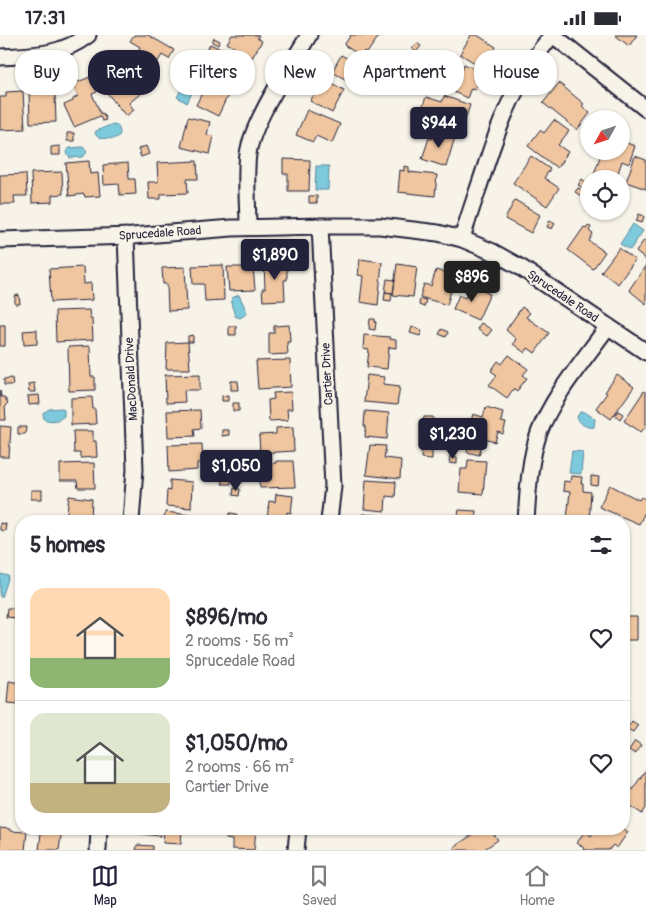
<!DOCTYPE html>
<meta charset="utf-8">
<style>
:root{--surface:#fff;--page:#f7f7f7;--text:#2b2b33;--muted:#7c7c81;--line:#e1e1e2;--accent:#22223b}
body{margin:0;font-family:Pangolin,sans-serif;background:var(--page);color:var(--text);height:100vh;display:flex;flex-direction:column;font-size:19px;white-space:nowrap}
*{box-sizing:border-box;margin:0}
p{font-size:16px;color:var(--muted)}
.icon{flex:none;width:28px;height:28px;fill:none;stroke:currentColor;stroke-width:2;stroke-linecap:round;stroke-linejoin:round}
.map{position:relative;flex:1;overflow:hidden}
.panel{position:absolute;left:15px;top:480px;width:615px;height:320px;display:flex;flex-direction:column;background:var(--surface);border-radius:20px;box-shadow:0 1px 4px #0004}
.panel>*{flex:none}
.hud{position:absolute;left:15px;top:15px;width:616px;height:45px;display:flex;gap:10px}
.needle{width:32px;rotate:230deg}
.tools{position:absolute;left:580px;top:75px;display:grid;gap:10px}
.tools a{display:grid;place-items:center;width:50px;height:50px;border-radius:50%;background:var(--surface);box-shadow:0 1px 4px #0004;font-size:25px}
.price{position:absolute;translate:-50% -42px;padding:0 11px;border-radius:5px;background:var(--accent);color:#fff;font-size:16px;line-height:32px;filter:drop-shadow(0 1px 2px #0008)}
.price::after{content:'';position:absolute;left:50%;top:30px;width:15px;height:11px;margin-left:-8px;background:inherit;clip-path:polygon(0 0,100% 0,50% 100%)}
.price.selected{background:#222;color:#fff}
ul{padding:0;list-style:none}
li{display:flex;align-items:center;gap:15px;height:125px;padding:0 15px}
li+li{border-top:1px solid var(--line)}
li span{display:grid;place-items:center;flex:none;width:140px;height:100px;border-radius:15px;color:#555}
li>.icon{margin-inline-start:auto}
span .icon{width:60px;height:60px;fill:#fffc;stroke-width:1}
li b{font-size:21px}
h2{display:flex;justify-content:space-between;align-items:center;height:60px;padding:0 15px;font-size:21px}
.pill{padding:0 18px;border-radius:20px;background:var(--surface);box-shadow:0 1px 4px #0004;font-size:18px;line-height:45px}
.pill.selected{background:var(--accent);color:#fff}
.status{display:flex;justify-content:space-between;align-items:center;height:35px;padding:0 25px;background:var(--surface);direction:ltr}
.status svg{height:14px;fill:currentColor}
.tab-bar{display:flex;justify-content:space-around;align-items:center;height:70px;border-top:1px solid var(--line);background:var(--surface);font-size:14px;color:var(--muted)}
.tab-bar a{display:grid;justify-items:center;gap:2px}
.tab-bar .selected{color:var(--accent)}
.map>svg:first-child{display:block}
.water{fill:#7ecadd;stroke:#59879c}
.building{fill:#f0c6a0;stroke:#22223b}
.lines{fill:none;stroke-linecap:round;stroke-linejoin:round}
.street-casing{stroke:#22223b;stroke-width:19}
.street{stroke:#f7f3e8;stroke-width:15}
.labels{text-anchor:middle;stroke-width:4.5;stroke-linejoin:round;paint-order:stroke}
.street-label{font-size:12px;fill:#22223b;stroke:#f7f3e8}
</style>
<div class="status"><b>17:31</b><svg viewBox="0 0 49 12"><path d="M0 12V9h3v3zM5 12V6h3v6zM10 12V3h3v9zM15 12V0h3v12zM26 1h20v11H26zM47 4h2v5h-2z"/></svg></div>
<div class="map">
<svg width="646" height="815" viewBox="0 0 646 815">
<rect width="100%" height="100%" fill="#f7f3e8"/>
<filter id="ink" filterUnits="userSpaceOnUse"><feTurbulence type="fractalNoise" baseFrequency=".02" numOctaves="2"/><feDisplacementMap in="SourceGraphic" scale="10" xChannelSelector="R" yChannelSelector="G"/><feConvolveMatrix kernelMatrix="1 2 1 2 8 2 1 2 1" color-interpolation-filters="sRGB"/></filter>
<g filter="url(#ink)">
<path class="water" d="M193,41L198,45L187,68L177,62L188,42Z
M113,89L117,90C127,106 109,104 99,103L95,99L96,96Z
M83,112L87,117L83,122L70,123L67,119V115L70,113Z
M316,131H329L328,155H315Z
M633,189L643,196L630,215L620,209Z
M239,260L247,277L246,279L240,283L235,281L231,268L232,263Z
M62,373L64,375V381C58,386 51,387 44,384L43,378L49,374Z
M580,377H585L595,384L594,392C587,394 579,388 577,382Z
M572,416L583,417L581,439L569,438Z
M0,539L9,541L2,562H0Z"/>
<path class="building" d="M134,0H148L174,15L169,24L162,20L152,36L133,25L140,12L130,6Z
M232,0H259L257,3L262,6L252,23L227,8Z
M351,0H378L379,1L367,18L364,16L361,21L344,10Z
M471,0H477L496,12L485,34L460,19Z
M615,0H637L629,11Z
M214,3L220,6L218,10L212,7Z
M417,8L421,11L416,17L412,14Z
M210,9L229,18L231,16L245,24L240,34L244,36L235,53L202,34L210,20L206,18Z
M406,19L411,22L407,28L402,25Z
M341,20L367,34L358,51L332,37Z
M117,22L144,56L129,68L134,75L126,81L99,48L110,40L104,33Z
M413,29L419,33L415,40L409,37Z
M464,29L482,37L475,54L471,53L467,63L447,54L455,35L461,37Z
M403,40L410,44L406,51L400,48Z
M90,42L97,57L92,59L101,79L103,78L106,85L102,86L100,81L74,92L64,70L73,66V64L78,61L73,49Z
M324,44L344,55L332,78L310,66Z
M208,46L230,56L218,81L196,70Z
M559,48L584,69L582,71L590,78L577,95L543,68Z
M29,55H48V58H55L56,87L30,88Z
M23,56L25,94L0,95V62H6V57Z
M444,61L470,70L460,100L418,85L426,62L442,67Z
M307,75L340,89L332,108L316,101L313,107L296,100Z
M188,82L210,87L207,100L214,101L210,119L181,112Z
M554,85L569,96L558,110L568,117L557,133L528,111L540,95L544,98Z
M435,96L455,102L446,132L422,124L429,103L432,104Z
M67,98H74V106H67Z
M621,106L635,111L629,129L622,126L616,144H607L594,139L602,116H621Z
M60,111V120H51V112Z
M146,111L149,119L141,122L138,114Z
M531,121L550,134L544,143L559,153L547,171L513,148Z
M635,121L646,125V154L626,147Z
M283,124L310,125L309,156H288V139H283Z
M89,126L90,139L98,138L100,161L85,162L84,159L69,161L66,128Z
M197,126L198,144H187L188,158L161,159V164H149L148,147H158L157,128Z
M128,128L129,144H135L136,159L120,160L119,149L104,150L103,130Z
M404,131L409,132V137L437,140L435,161L398,157L400,135L404,136Z
M62,137L63,159L52,160V167L32,168L31,138Z
M26,139L27,161H14L15,169H0V140Z
M582,144L587,148L583,153L578,150Z
M578,153L584,156L581,161L575,157Z
M309,161H317V168H309Z
M515,165L540,180L531,198L505,184Z
M639,179L644,181L642,188L636,186Z
M550,185L555,188L552,194L547,192Z
M588,190L591,192L589,196L593,199L589,206L605,217L593,234L568,215L584,192L586,193Z
M644,205L646,206V225L636,217Z
M619,213L635,225L618,249L601,237Z
M360,224L382,227L378,270L360,267L363,241L358,240Z
M287,227V245H284L285,265L263,266L262,254H265L264,228Z
M397,229L417,232L413,262L393,260Z
M223,230L224,265L205,266L204,249H193L192,231Z
M646,230V269L629,255Z
M83,232L84,249L91,248L92,265L51,267L49,234Z
M185,232L187,275L168,276L167,249H163L162,233Z
M227,232H253L255,255L229,256Z
M436,235L455,241L447,270L420,262L424,249L431,251Z
M387,244L395,245L393,258L385,257Z
M471,251L476,253L477,251L486,255L485,257L490,259L478,285L453,274L459,260L465,263Z
M385,257L392,258L391,266L384,265Z
M19,260L20,269H15V261Z
M420,264L426,265L424,272L419,270Z
M522,272L530,278L526,282L549,298L535,318L528,313L525,318L513,309L516,304L506,295Z
M89,275L90,283H92L93,305L56,307L55,276Z
M370,284H375V287H376L375,295L369,294Z
M481,288L492,295L487,301L477,294Z
M0,290H5V311H0Z
M289,290L290,307H287L288,319L269,320V298H274V291Z
M229,291H236V300H229Z
M412,292L422,295L420,301L410,298Z
M442,294L448,297L446,302L439,299Z
M37,295V309L24,310L23,296Z
M193,300V307H188V301Z
M364,300L390,302V304L396,305V313L389,312L387,334L367,332L369,315L363,314Z
M188,307L190,334H166L167,308Z
M90,311L91,342H95V355L69,356L68,312Z
M509,320L528,334L523,340L527,343L517,356L514,353L507,363L489,350L497,340L491,336L498,326L502,329Z
M290,325L291,352L258,354L256,326Z
M200,339V355H184L185,367L166,368L165,340Z
M367,340L384,342L383,349L400,351L397,370L364,367Z
M617,340L634,352L611,384L596,373L607,358L605,357Z
M12,343L13,350H4V344Z
M231,346H238L239,355H231Z
M34,348L35,357H29L28,349Z
M0,355L1,362H4L8,368L5,371L6,385H0Z
M644,356L646,358V391L641,397L624,386Z
M291,357L292,374H287L288,385L269,386L268,365L274,364L273,358Z
M39,360L40,369L29,370L28,361Z
M228,360V366H222V361Z
M92,362L93,374H95L96,389L71,390V363Z
M233,368H239V376H233Z
M486,372L503,377L501,387L506,388L503,399L498,397L495,407L467,399L473,379L483,382Z
M200,375L201,393L194,394L195,401L168,402L167,376Z
M365,376L389,378L387,404L365,402L366,391H364Z
M618,376L623,379L620,384L615,380Z
M424,382H433V389L423,388Z
M0,391L11,392L9,422H0Z
M18,392H26L25,399H18Z
M293,392L294,416L260,418L259,400L276,399V393Z
M222,395H229V400L222,401Z
M73,396H93V406H96L97,422L80,423V418H74Z
M470,406L482,409L479,420L467,417Z
M202,409L203,428H197V435L169,437L168,410Z
M370,410L386,411L384,423L401,425L400,444L366,440Z
M422,413L432,414V424L421,423Z
M450,421L457,422V429L449,428Z
M468,425L486,426L483,459L459,457L461,434H467Z
M276,426H293L295,452L260,453L259,434H267V429L276,428Z
M94,428L95,453H78L77,446H60V429Z
M222,441H231V449H222Z
M571,441L582,442L581,449H583V456L591,457L589,486L567,483L570,457L563,456L564,446L570,447Z
M591,441L599,442L598,451L591,450Z
M170,445L192,447L191,473L166,471L167,455L170,456Z
M366,445L396,447L395,462L386,461L385,476L364,474Z
M610,450L639,465L641,462L646,464V475L639,489L599,472Z
M234,453L240,454L239,461L233,460Z
M31,455H42V464H31Z
M276,459L293,461L291,478L287,477L286,486H267L269,466L275,467Z
M69,461L92,464L91,486H66Z
M459,475L476,476L475,485L479,486H457Z
M165,477L199,481L198,486H164Z
M230,478L237,479L236,486L229,485Z
M362,479L384,481L383,486H362Z
M0,488L6,489L5,496L0,495Z
M17,540L21,541V552L14,550Z
M7,573H15V583L6,582Z
M624,582H637V605H624Z
M21,643V669L7,668L9,646L20,648Z
M632,686L638,690L633,697L627,694Z
M635,706L641,710L635,719L629,715Z
M646,735V773L642,779L624,766Z
M0,793L10,794V796L27,797L25,815H0Z
M35,794H62L59,815H39L41,798H35Z
M134,794H161L160,801L133,798Z
M164,794H182L181,809L163,808Z
M227,794H256L254,815L232,814V805L226,804Z
M481,794H490L498,805L483,815H456L454,812Z
M596,794H624L628,797L617,813L613,810L609,815H583L584,813L577,808L585,796L591,801Z
M137,810L153,811V815H136Z"/>
<g class="lines">
<defs>
<path id="street" d="M553,0L646,74
M0,22C33,20 61,21 88,0
M320,191L333,451L329,486
M248,192C248,169 245,142 248,119C253,84 290,32 309,0
M126,201L135,434L131,486
M462,204C469,179 478,155 486,130C502,81 519,40 552,0
M0,205L132,201L232,193L320,191H380L438,198L462,204L493,217L520,232L646,317
M526,486C528,457 529,426 539,398C553,360 585,324 608,291
M98,815L99,794
M296,815L298,794"/>
</defs>
<use href="#street" class="street-casing"/>
<use href="#street" class="street"/>
</g>
</g>
<g class="labels">
<g class="street-label">
<text transform="translate(160 198) rotate(-4)" y="4">Sprucedale Road</text>
<text transform="translate(563 261) rotate(34)" y="4">Sprucedale Road</text>
<text transform="translate(327 339) rotate(-93)" y="4">Cartier Drive</text>
<text transform="translate(131 344) rotate(-93)" y="4">MacDonald Drive</text>
</g>
</g>
</svg>
<div class="tools">
<a><svg class="needle" viewBox="-14 -14 28 28"><path d="M0-13l5 13h-10z" fill="#e53935"/><path d="M0 13l5-13h-10z" fill="#7c7c81"/></svg></a>
<a><svg class="icon" aria-label="locate" viewBox="0 0 24 24"><circle cx="12" cy="12" r="6"/><path d="M12 2v4M12 18v4M2 12h4M18 12h4"/></svg></a>
</div>
<b class="price" style="left:439px;top:114px">$944</b>
<b class="price" style="left:275px;top:246px">$1,890</b>
<b class="price selected" style="left:472px;top:268px">$896</b>
<b class="price" style="left:453px;top:425px">$1,230</b>
<b class="price" style="left:236px;top:457px">$1,050</b>
<div class="hud">
<a class="pill">Buy</a>
<a class="pill selected">Rent</a>
<a class="pill">Filters</a>
<a class="pill">New</a>
<a class="pill">Apartment</a>
<a class="pill">House</a>
</div>
<section class="panel">
<h2>5 homes<svg class="icon" aria-label="filters" viewBox="0 0 24 24"><path d="M4 7h16M4 17h16"/><circle cx="9" cy="7" r="2"/><circle cx="15" cy="17" r="2"/></svg></h2>
<ul>
<li><span style="background:linear-gradient(#ffd9b3 70%,#8fb573 0)"><svg class="icon" aria-label="home" viewBox="0 0 24 24"><path d="M3 11l9-7 9 7M6 9v11h12V9"/></svg></span><div><b>$896/mo</b><p>2 rooms · 56 m²</p><p>Sprucedale Road</p></div><svg class="icon" aria-label="heart" viewBox="0 0 24 24"><path d="M12 20l-8-8c-3-5 5-10 8-4 3-6 11-1 8 4z"/></svg></li>
<li><span style="background:linear-gradient(#dfe7d0 70%,#c2b280 0)"><svg class="icon" aria-label="home" viewBox="0 0 24 24"><path d="M3 11l9-7 9 7M6 9v11h12V9"/></svg></span><div><b>$1,050/mo</b><p>2 rooms · 66 m²</p><p>Cartier Drive</p></div><svg class="icon" aria-label="heart" viewBox="0 0 24 24"><path d="M12 20l-8-8c-3-5 5-10 8-4 3-6 11-1 8 4z"/></svg></li>
</ul>
</section>
</div>
<nav class="tab-bar">
<a class="selected"><svg class="icon" aria-label="map" viewBox="0 0 24 24"><path d="M3 6l6-2 6 2 6-2v14l-6 2-6-2-6 2zM9 4v14M15 6v14"/></svg>Map</a>
<a><svg class="icon" aria-label="saved" viewBox="0 0 24 24"><path d="M7 4h10v16l-5-4-5 4z"/></svg>Saved</a>
<a><svg class="icon" aria-label="home" viewBox="0 0 24 24"><path d="M3 11l9-7 9 7M6 9v11h12V9"/></svg>Home</a>
</nav>
